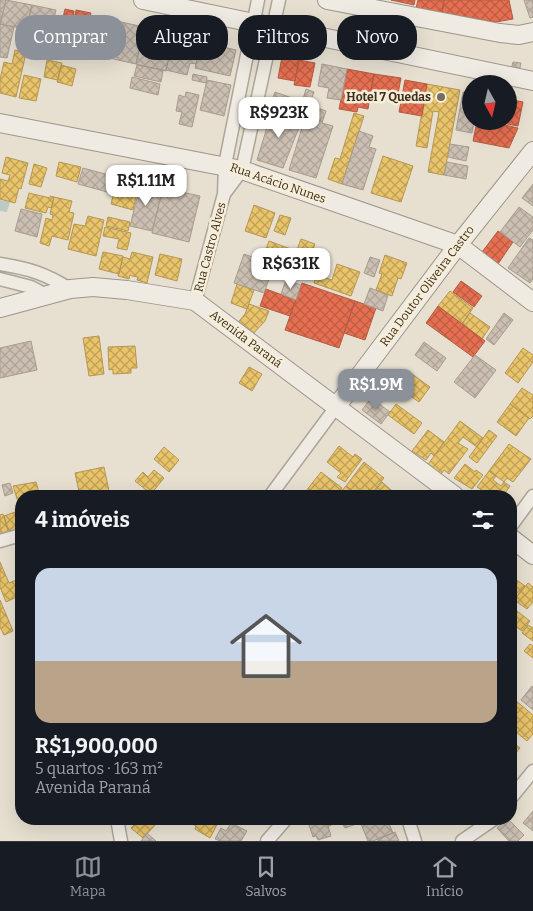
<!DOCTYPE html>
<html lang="pt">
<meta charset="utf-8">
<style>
:root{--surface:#171b24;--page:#20242c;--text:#f1f3f6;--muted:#9ea1a6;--line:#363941;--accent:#8c9099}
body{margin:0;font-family:Bitter,serif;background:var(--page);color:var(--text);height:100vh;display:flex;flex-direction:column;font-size:19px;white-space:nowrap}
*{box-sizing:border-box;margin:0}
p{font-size:16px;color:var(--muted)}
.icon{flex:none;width:28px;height:28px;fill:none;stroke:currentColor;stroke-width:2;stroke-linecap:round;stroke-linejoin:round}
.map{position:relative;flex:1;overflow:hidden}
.panel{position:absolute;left:15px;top:490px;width:502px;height:335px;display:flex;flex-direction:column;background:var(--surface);border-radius:20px;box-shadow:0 5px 20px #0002}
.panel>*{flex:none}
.guide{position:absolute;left:15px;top:15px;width:504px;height:45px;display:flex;gap:10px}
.needle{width:32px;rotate:172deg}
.tools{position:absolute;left:462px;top:75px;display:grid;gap:10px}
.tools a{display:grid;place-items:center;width:55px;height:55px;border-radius:50%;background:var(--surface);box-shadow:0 5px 20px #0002;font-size:25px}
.price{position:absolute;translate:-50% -42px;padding:0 11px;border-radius:10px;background:#fff;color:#222;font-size:16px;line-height:32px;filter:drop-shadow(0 1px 2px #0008)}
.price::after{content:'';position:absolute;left:50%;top:30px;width:15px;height:11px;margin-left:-8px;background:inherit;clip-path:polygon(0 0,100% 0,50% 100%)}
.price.current{background:var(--accent);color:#fff}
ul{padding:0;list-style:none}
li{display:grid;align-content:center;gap:10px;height:265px;padding:0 20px}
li+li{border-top:1px solid var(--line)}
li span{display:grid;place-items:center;height:155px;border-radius:15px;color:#555}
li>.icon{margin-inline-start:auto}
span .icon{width:90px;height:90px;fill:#fffc;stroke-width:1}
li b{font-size:21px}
h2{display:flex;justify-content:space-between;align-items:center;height:60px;padding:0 20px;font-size:21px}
.chip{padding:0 18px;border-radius:20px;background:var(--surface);box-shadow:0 5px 20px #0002;font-size:18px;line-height:45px}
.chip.current{background:var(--accent);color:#fff}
.menu{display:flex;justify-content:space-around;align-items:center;height:70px;border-top:1px solid var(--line);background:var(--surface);font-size:14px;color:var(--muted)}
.menu a{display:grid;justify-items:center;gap:2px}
.menu .current{color:var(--accent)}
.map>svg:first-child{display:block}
.water{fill:url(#water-ripples)}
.homes{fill:url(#homes-cross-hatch);stroke:#b59754}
.shops{fill:url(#shops-cross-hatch);stroke:#b45c42}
.building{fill:url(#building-cross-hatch);stroke:#a89c90}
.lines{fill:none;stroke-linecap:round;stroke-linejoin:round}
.street-casing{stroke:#ada599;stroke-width:15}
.secondary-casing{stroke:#9c958a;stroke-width:20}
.street{stroke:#efebe3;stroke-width:12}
.secondary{stroke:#efebe3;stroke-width:18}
.poi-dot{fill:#786c5e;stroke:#f7eed8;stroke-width:2}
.labels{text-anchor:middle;stroke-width:5;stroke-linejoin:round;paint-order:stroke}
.poi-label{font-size:12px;font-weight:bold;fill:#3d2e20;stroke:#f7eed8;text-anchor:end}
.street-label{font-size:12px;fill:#3d2e20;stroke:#f7eed8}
</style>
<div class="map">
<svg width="533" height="841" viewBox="0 0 533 841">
<defs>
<pattern id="water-ripples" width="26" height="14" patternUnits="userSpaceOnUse" patternTransform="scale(1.25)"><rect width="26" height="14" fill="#bcccc2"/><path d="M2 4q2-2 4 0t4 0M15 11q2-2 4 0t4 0" fill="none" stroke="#a2b0a6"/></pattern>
<pattern id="homes-cross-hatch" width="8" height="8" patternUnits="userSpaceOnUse" patternTransform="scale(1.25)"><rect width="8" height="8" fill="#e9c46a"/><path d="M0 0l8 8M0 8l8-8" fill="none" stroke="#bea057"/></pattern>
<pattern id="shops-cross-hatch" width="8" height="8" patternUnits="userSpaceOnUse" patternTransform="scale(1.25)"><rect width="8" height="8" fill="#e76f51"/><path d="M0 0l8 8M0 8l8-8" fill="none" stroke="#bc5c43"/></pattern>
<pattern id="building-cross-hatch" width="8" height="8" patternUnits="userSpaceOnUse" patternTransform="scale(1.25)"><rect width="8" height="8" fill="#cbbfb2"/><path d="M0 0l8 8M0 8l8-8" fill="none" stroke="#afa499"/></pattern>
</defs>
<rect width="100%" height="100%" fill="#e7e0d1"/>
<path class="water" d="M0,200L10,202L7,212L0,211Z"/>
<path class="homes" d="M15,50L26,53L16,97L0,93V79L4,62L12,64Z
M47,60L62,63L58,80L44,77Z
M61,65L76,69L72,86L57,82Z
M24,75L41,79L36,101L19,98Z
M427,84L460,90L444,175L428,172L439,112L433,111L427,148L416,146Z
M354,113L364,116L342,184L328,179L335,158L340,159Z
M383,156L413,166L401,202L371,193Z
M6,157L28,163L21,189L19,188L15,203L0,199V179L8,181L10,175L2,173Z
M59,162L81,167L77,182L56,176Z
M34,164L47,168L41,187L29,184Z
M127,182L136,184L134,192L137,193L133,210L111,204L115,188L125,190Z
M29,193L50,198V196L54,197L51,208L48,207L46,213L25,208Z
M54,197L72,201L69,212L74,213L68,240L52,236L49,246L40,243L46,218L52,220L53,215L50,214Z
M254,205L275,213L266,238L245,231Z
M280,215L291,218L285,235L274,231Z
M88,216L104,220L96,256L68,249L74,224L85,226Z
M108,217L130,222L128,231L106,226Z
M105,227L131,233L127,250L117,248L119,239L103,236Z
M301,239L315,244L305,270L291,266Z
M269,241L296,251L290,270L262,260Z
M103,252L123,256L119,274L99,269Z
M132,252L153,257L147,283L137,280L138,277L132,276L130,275L129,279L118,276L123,257L130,259Z
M160,254L182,259L177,281L155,275Z
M385,255L407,263L401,279L398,278L392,296L376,290L382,274L379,273Z
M337,264L360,272L351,296L314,283L317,275L332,280Z
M237,284L254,290L247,309L231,303Z
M450,291L473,308L462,324L438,306Z
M249,304L269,311L265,321L251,336L235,326L245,314Z
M470,313L490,327L482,339L462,324Z
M99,336L104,374L89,376L83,338Z
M135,346L137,368H131V373L113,374V369L109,370L108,347Z
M523,348L533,355V362L518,383L505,373Z
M249,367L262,374L252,391L239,383Z
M408,371L430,387L419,402L409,395L407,398L398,391L400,388L397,386Z
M522,388L533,395V416L530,419L510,404Z
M396,404L422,423L414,434L388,415Z
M510,404L529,418L516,436L497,422Z
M460,421L483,438L477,447L463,437L458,443L468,449L449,474L444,470L439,477L426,467Z
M428,430L444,442L434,456L431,453L426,460L412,451Z
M489,430L497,436L477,463L469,457Z
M509,444L531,459L513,482L507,478L504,482L489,471Z
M339,446L353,457L355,454L362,459L345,482L337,477L341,473L327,462Z
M164,447L179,460L169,472L154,459Z
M364,462L384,478L373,492L369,489L367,493L371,496H359L346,486Z
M465,464L475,472L476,470L483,475L472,489L454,478Z
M104,467L109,491L80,496L75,473Z
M154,470L164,478L151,494L135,481L143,472L148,477Z
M489,471L496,476L493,480L501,486L504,482L510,486L503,496H490L477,487Z
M321,472L342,488L336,496L330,494L328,496H302Z
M36,482L40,496H21V511L13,486Z
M382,482L391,490L386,496H371Z
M346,486L355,493L353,496H337Z
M391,490L396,493L394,496H386Z
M18,511L21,520V528L9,532L4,516Z
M3,514L8,531L0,534V515Z
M0,562L9,583L21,578V595L6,602L0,587Z
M511,576L525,586L511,604Z
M528,583L533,587V602L527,609L514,600Z
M0,600L13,631L4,635L0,627Z
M513,608L530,621L522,631L511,623V610Z
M528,625L533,628V641L522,633Z
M530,644L533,646V658L524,651Z
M516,701L533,715V734L527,741L511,728V707Z
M511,740L520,748L511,759Z
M140,819H152L158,822L143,838L131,828Z
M176,819H187L185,823Z
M193,819H220L210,838L195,829L196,826L191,823Z
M323,819H338L339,821L327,827Z"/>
<path class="shops" d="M391,0H415L414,5Z
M418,0H444L442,13L416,8Z
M444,0H509L513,19L496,22L442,13Z
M65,9L74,11L70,32L60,30Z
M76,10L91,13L82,52L67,49Z
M282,57L299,60L295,81L278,78Z
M299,60L315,63L310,87L294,85Z
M347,69L374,74L368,109L358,107L357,112L339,109Z
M374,74L401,78L397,99L370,94Z
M405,80L427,84L422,116L399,112Z
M509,99L523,102L518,126L492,121H509Z
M477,121H487L518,128L509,148L473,141Z
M498,231L513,242L498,264L482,252Z
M461,281L482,296L474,307L453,292Z
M302,283L355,301L339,348L285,330Z
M266,289L296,300L290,316L260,306Z
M355,301L376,308L365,340L344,333Z
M438,306L485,341L473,357L426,323Z"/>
<path class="building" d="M0,0H6L0,25Z
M6,0L32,5L26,29L0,24Z
M524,0H533V17L530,18Z
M32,5L56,10L49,39L56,41L51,60L44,59L47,46L24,40Z
M94,16L144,27L136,64L82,52L88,26L92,27Z
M0,24L14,27L7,58L0,57Z
M145,24L175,30L166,71L136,64Z
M175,30L202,37L196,64L190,63L187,75L166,70Z
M202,38L219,42V46L236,50L230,76L195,68Z
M513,62L521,63L519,72L511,70Z
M322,64L347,69L341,100L327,98L329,88L318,86Z
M137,65L163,70L161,82L134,76Z
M193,74L207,77L206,83L192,80Z
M132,77L160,84L158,95L130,88Z
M207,80L231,85L224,116L200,110Z
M306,89L314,92L305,117L298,115Z
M186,92L199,95L192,127L179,124L182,112L176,111L179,95L185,97Z
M275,92L295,99L291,113L270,106Z
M463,92L471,93V121H474L472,133L456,130Z
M294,102L301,104L298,115L291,113Z
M309,105L326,111L322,123L333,126L316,178L289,170Z
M272,111L302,120L283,168L257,160Z
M359,131L373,136L369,147L376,149L363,190L342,184Z
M450,144L469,147L466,161L448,157Z
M447,162L468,166L466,179L444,175Z
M83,168L116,177L111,193L78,184Z
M141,182L163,188L152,231L130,226Z
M533,184V206L522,198Z
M163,188L200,196L189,242L152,233Z
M519,207L533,217V230L520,247L500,232Z
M21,209L42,214L37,237L15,231Z
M529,238L533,240V279L530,283L508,268Z
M244,254L274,265L264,293L234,283Z
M370,257L380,260L374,277L364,273Z
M286,280L301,285L296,300L281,294Z
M370,288L388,295L383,311L364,304Z
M504,313L513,320L494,345L486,339Z
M31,341L37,370L0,378V348Z
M424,342L446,358L437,371L415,355Z
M475,355L496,370L475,398L454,382Z
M371,398L390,412L381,424L362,410Z
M10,483L13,493L5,496L2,485Z
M532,686L533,687V710L521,700Z
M533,811V831L523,823Z
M307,819H326L331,836L318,840L316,836L313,837Z
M339,819H358L359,823L345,828Z
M358,819H375L360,824Z
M375,819H387L393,833L373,841H368L361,824Z
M508,819L524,835L518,841H509L497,828Z
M231,823L247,831L241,841H220L215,839L221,828L226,831Z
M395,832L399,841H378L377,839Z
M147,833L156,841H141Z"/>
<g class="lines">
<defs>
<path id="street" d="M224,194L242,170L279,0
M0,264C30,269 44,273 70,289
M0,279L31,287L46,295
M195,301L224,194L225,165L258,0
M270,496L336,407
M511,526L533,496
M0,541L21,535
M511,798L533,771
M117,819L121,841
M408,819L415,841
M267,841L286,819
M462,841L494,819"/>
<path id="secondary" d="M143,0L533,81
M327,0L500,33L519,35L533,32
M0,123L242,170L458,245L533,302
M0,308L70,289L93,287L127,290L195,301L455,496
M336,407L458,245L533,151
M511,538L533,555"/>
</defs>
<use href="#street" class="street-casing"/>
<use href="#secondary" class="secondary-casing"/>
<use href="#street" class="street"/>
<use href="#secondary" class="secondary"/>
</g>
<circle class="poi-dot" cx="441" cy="97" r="5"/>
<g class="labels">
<g class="poi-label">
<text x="431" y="101">Hotel 7 Quedas</text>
</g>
<g class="street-label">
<text transform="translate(278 183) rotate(19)" y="4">Rua Acácio Nunes</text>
<text transform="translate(210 247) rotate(-75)" y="4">Rua Castro Alves</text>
<text transform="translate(427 286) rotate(-53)" y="4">Rua Doutor Oliveira Castro</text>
<text transform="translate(246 339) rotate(37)" y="4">Avenida Paraná</text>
</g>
</g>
</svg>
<div class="tools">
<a><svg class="needle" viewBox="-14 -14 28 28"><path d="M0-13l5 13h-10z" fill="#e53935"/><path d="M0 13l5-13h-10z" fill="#9ea1a6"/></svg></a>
</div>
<b class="price" style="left:279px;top:139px">R$923K</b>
<b class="price" style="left:146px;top:207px">R$1.11M</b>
<b class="price" style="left:291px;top:290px">R$631K</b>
<b class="price current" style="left:376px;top:411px">R$1.9M</b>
<div class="guide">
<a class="chip current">Comprar</a>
<a class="chip">Alugar</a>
<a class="chip">Filtros</a>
<a class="chip">Novo</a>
</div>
<section class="panel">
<h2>4 imóveis<svg class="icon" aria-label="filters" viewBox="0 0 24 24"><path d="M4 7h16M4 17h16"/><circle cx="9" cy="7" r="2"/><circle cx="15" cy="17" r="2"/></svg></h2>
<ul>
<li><span style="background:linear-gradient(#c9d6e8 60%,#b9a48a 0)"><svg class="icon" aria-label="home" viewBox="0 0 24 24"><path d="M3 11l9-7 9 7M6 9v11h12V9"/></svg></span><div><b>R$1,900,000</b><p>5 quartos · 163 m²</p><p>Avenida Paraná</p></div></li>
</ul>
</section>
</div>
<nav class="menu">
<a class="current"><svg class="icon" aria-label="map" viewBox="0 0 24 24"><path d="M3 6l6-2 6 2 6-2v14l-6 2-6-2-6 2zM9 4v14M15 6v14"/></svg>Mapa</a>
<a><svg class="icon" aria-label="saved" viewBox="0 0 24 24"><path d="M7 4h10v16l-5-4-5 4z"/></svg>Salvos</a>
<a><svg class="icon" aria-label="home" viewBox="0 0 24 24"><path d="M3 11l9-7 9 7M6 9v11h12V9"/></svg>Início</a>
</nav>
